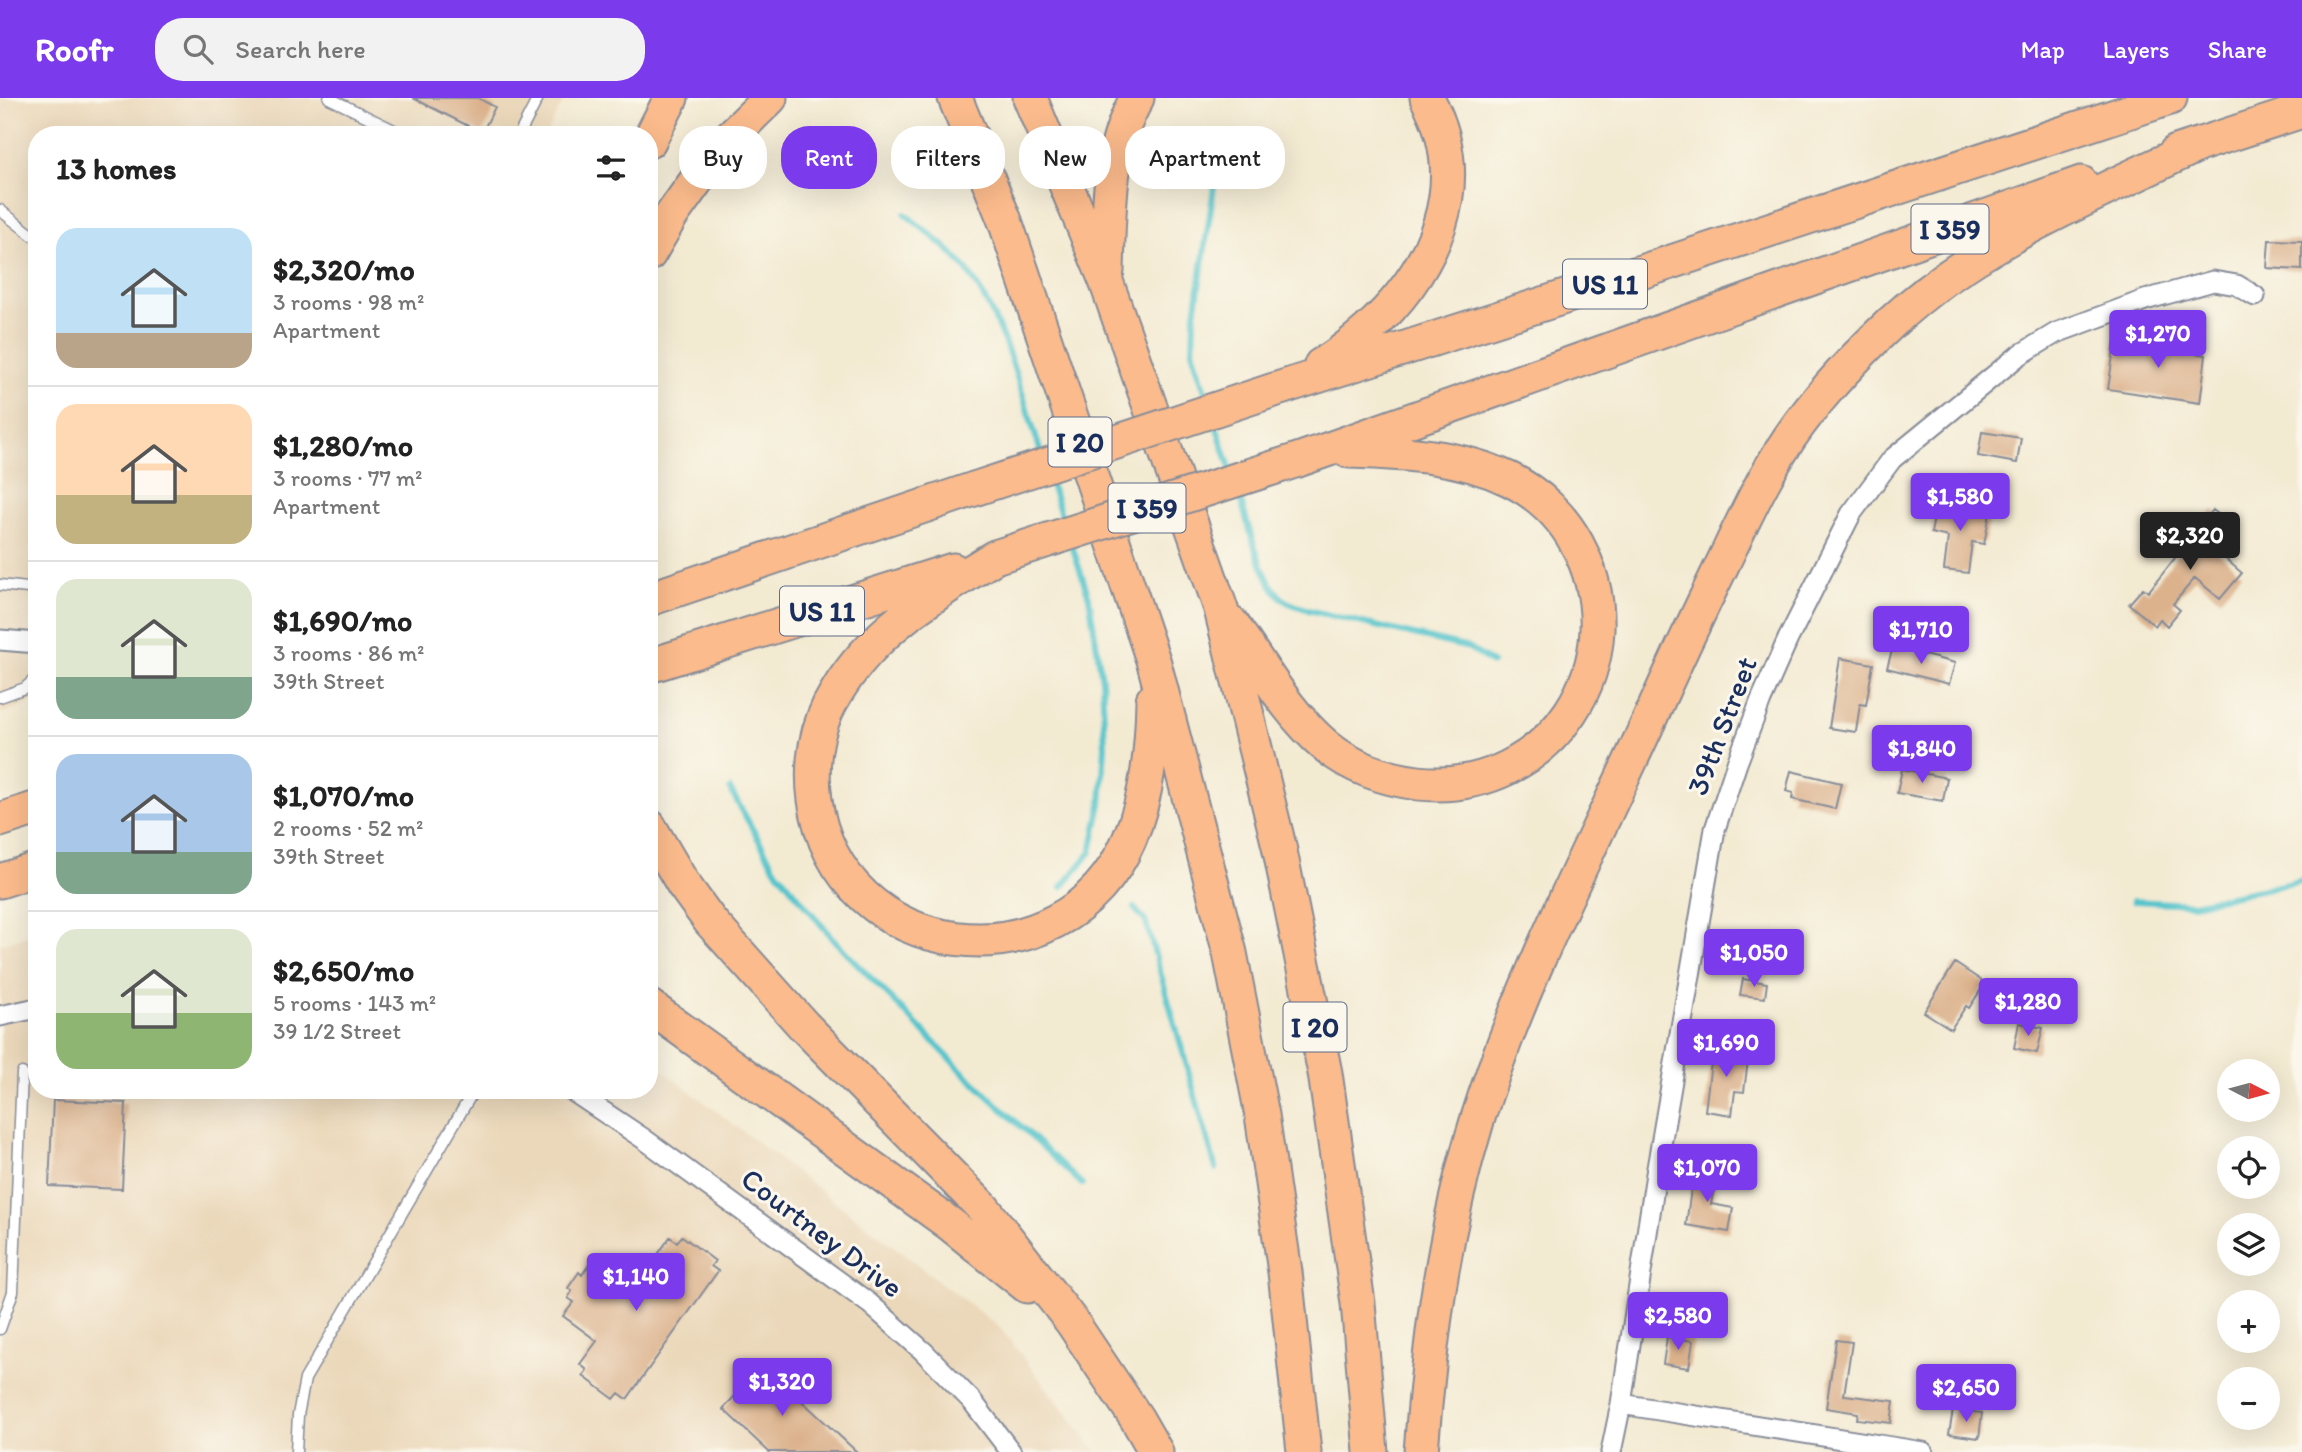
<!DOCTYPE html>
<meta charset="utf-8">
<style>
:root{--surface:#fff;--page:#f2f2f2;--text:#222;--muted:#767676;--line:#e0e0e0;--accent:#7c3aed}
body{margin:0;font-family:Itim,sans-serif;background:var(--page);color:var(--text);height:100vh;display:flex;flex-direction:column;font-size:26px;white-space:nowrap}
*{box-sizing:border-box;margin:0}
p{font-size:23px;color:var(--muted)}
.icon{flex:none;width:38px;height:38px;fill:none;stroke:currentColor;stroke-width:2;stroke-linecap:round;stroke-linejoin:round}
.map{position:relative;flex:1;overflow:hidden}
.sheet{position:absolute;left:28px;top:28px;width:630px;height:973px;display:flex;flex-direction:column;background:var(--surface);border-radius:28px;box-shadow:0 7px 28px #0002}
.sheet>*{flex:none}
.banner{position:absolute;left:679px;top:28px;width:665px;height:63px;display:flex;gap:14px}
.needle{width:46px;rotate:96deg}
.tools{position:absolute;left:2217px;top:961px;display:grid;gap:14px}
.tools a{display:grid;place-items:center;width:63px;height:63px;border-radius:50%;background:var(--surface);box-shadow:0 7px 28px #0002;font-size:35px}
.price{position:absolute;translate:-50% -60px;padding:0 16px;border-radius:7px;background:var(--accent);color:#fff;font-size:23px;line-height:46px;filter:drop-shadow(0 2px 4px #0008)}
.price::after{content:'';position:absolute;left:50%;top:42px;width:21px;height:16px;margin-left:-10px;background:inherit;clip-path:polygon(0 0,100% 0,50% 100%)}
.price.current{background:#222;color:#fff}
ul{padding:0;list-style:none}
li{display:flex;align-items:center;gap:21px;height:175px;padding:0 28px}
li+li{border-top:2px solid var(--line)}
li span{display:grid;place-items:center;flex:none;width:196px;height:140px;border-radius:21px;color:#555}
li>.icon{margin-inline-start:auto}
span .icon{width:84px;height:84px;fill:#fffc;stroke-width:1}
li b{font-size:30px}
h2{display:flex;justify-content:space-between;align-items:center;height:84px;padding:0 28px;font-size:30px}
.chip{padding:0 24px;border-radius:28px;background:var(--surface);box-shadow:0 7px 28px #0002;font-size:24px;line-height:63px}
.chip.current{background:var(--accent);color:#fff}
header{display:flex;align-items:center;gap:42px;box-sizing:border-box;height:98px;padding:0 35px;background:var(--accent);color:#fff}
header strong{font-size:33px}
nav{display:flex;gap:38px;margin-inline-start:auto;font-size:24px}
.search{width:490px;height:63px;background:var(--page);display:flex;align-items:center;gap:18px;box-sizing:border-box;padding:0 24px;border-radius:28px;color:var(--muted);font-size:26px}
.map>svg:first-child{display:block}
.built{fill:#ebd8ba}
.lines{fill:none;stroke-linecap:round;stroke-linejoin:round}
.stream{stroke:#57c5cc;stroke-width:6}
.building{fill:#dcb28d}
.lane-casing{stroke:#878c98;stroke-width:13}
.street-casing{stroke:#878c98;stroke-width:23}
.highway-casing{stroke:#878c98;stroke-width:37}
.lane{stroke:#fff;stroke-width:10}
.street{stroke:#fff;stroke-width:19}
.highway{stroke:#fbbb8c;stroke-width:33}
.highway-bridge-casing{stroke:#878c98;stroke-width:37;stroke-linecap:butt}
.highway-bridge{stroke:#fbbb8c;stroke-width:33}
.labels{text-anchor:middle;stroke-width:6;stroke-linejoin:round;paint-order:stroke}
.shield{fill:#fbf7ec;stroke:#5e6b89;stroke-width:2}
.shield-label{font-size:28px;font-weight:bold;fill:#1b2f5e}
.street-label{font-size:30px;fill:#1b2f5e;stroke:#fbf7ec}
</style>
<header>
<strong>Roofr</strong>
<div class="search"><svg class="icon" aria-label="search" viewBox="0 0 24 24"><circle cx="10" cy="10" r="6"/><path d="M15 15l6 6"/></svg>Search here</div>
<nav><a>Map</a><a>Layers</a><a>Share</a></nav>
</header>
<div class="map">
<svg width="2302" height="1354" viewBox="0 0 2302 1354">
<rect width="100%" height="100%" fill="#fbf7ec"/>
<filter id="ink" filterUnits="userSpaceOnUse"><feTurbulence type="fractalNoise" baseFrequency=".0143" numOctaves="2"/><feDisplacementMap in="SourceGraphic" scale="14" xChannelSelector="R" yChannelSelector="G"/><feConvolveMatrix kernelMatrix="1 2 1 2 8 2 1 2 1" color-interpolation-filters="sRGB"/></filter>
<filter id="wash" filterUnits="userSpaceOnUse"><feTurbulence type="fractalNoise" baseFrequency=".00686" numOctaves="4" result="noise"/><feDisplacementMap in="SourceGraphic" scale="28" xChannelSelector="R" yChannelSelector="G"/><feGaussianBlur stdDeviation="1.57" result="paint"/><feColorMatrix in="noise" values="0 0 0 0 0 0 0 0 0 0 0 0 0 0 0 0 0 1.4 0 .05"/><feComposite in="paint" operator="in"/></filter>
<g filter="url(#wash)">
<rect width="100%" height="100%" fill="#f3ead2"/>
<path class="built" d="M0,0H565L546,37H37V602L0,616Z
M37,835V992H649V962L999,1229L1097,1354H0V846Z"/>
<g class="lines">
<path class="stream" d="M905,116C927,134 955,154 971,178C1007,232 1022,298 1042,358
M1208,303L1193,256L1194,223L1217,69
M1215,324L1231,373
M1048,378L1065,428
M1238,393C1248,423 1260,486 1287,504C1293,507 1302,509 1308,512L1469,550L1492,565
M730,691L774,769L833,841L961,972L1082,1086
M1062,789L1091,754L1101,706L1105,649L1102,582L1089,499L1071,445
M2133,803L2193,806L2302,783
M1134,810L1146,824L1216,1071"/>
</g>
<g id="blocks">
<path class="building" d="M413,0H478L495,9L482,35Z
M2269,142L2302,143V172L2267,170Z
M2137,241L2186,247L2185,254L2206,257L2200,305L2108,291L2115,244L2136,247Z
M1982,334L2021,340L2017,365L1978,358Z
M1937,404L1990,415L1984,446L1972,444L1968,475L1944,472L1948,439L1931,435Z
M2213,412L2234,429L2215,452L2242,475L2220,501L2195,480L2173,506L2180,512L2167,528L2160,521L2155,528L2129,506L2143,490L2148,494Z
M1893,549L1955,565L1949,586L1887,570Z
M1840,560L1873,566L1866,607L1860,606L1856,634L1829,630Z
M1902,671L1947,680L1943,703L1897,695Z
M1791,673L1841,685L1835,711L1792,701L1793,695L1786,693Z
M1955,865L1985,885L1969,910L1966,908L1951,931L1924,914Z
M1743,881L1767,885L1765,900L1740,897Z
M2019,925L2043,930L2037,955L2014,950Z
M1713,949L1749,954L1744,994L1735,993L1732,1017L1705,1013Z
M53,1002L126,1005L122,1091L49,1088Z
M1694,1070L1717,1074L1711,1106L1733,1110L1729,1134L1686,1127Z
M682,1138L715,1163L711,1168L718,1173L627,1301L619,1295L614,1301L583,1278L587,1272L580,1266L597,1243L563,1218L574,1204L568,1200L572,1193L568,1190L579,1174L582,1177L588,1168L593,1172L602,1159L638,1185L670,1139L677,1144Z
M1667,1239L1693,1243L1689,1270L1663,1266Z
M1836,1242L1852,1244L1844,1297L1894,1303L1891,1325L1857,1321L1858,1315L1826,1310Z
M763,1267L857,1354H769L723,1311Z
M1953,1312L1982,1315L1979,1340L1949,1336Z"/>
</g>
</g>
<g filter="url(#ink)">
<use href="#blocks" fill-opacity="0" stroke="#878c98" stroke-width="2"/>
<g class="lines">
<defs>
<path id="lane" d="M329,0L404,37
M519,37L538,0
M0,112L37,141
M0,487L37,491
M0,599L25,590L37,579
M0,1231L13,1194L22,975
M296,1354L298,1317L305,1281L474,992"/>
<path id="street" d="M0,542L37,545
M0,918L37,910
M571,992L644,1041L870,1206L923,1253L972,1303L1011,1354
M1621,1306L1923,1354
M1611,1354L1621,1306L1656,1076L1715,731L1737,665L1761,602L1788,541L1851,416L1892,361L2018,258L2056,235L2145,202L2213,183L2237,187L2255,198"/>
<path id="highway" d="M955,0L1005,123L1154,565L1230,855L1262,1017L1285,1174L1304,1354
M1030,0L1106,183L1221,511L1279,748L1325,975L1358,1205L1371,1354
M649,43L671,0
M2176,54L2302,13
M649,156L671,118L721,48L770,0
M1107,173C1109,116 1107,52 1137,0
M1321,267C1338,258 1353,245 1368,232C1434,172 1474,85 1427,0
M1274,292L1571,197L2170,0
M1298,362L2081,85
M995,459C935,496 873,532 836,595C816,627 810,665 815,702C838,865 1063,895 1129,742C1148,698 1152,649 1153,602
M649,501L974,391
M1232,526C1262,568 1286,614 1326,648C1351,669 1385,681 1418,685C1550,699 1639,562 1577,446C1562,418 1538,395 1509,381C1459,357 1404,355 1349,353
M649,568L953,472
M0,722L37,710
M649,728L683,786L710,823L804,928L984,1111L1072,1224L1137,1321L1156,1354
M0,783L37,771
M649,908L950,1126L1027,1188
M1421,1354C1430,1240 1443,1133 1477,1023C1520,885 1588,756 1648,625C1672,571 1697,518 1723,465C1746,417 1768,368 1800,325C1827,289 1859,255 1892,224C1978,143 2092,99 2196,48"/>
</defs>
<use href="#lane" class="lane-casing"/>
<use href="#street" class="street-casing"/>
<use href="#highway" class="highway-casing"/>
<use href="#lane" class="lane"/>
<use href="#street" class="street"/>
<use href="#highway" class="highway"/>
<defs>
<path id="highway-bridge" d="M974,391L1274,292
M995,459L1298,362"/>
</defs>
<use href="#highway-bridge" class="highway-bridge-casing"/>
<use href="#highway-bridge" class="highway-bridge"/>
</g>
</g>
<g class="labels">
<g class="shield">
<rect x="1911.5" y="106.5" width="77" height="49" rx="5"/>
<rect x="1563" y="161.5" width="84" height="49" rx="5"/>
<rect x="1048.5" y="319.5" width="63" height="49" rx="5"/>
<rect x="1108.5" y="385.5" width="77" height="49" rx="5"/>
<rect x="780" y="488.5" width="84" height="49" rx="5"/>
<rect x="1283.5" y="904.5" width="63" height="49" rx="5"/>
</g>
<g class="shield-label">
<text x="1950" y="141">I 359</text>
<text x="1605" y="196">US 11</text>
<text x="1080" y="354">I 20</text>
<text x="1147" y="420">I 359</text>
<text x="822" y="523">US 11</text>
<text x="1315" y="939">I 20</text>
</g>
<g class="street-label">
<text transform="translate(1722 628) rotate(-69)" y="10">39th Street</text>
<text transform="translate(822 1135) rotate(37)" y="10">Courtney Drive</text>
</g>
</g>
</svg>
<div class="tools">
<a><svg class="needle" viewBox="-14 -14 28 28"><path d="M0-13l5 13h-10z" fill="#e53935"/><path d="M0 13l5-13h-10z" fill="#767676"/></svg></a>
<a><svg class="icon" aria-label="locate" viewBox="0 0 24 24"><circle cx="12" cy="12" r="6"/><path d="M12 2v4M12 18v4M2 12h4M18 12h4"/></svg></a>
<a><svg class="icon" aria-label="layers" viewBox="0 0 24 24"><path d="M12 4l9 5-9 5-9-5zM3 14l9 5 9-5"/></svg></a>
<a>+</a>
<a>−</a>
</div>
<b class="price" style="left:2158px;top:272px">$1,270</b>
<b class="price" style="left:1960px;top:435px">$1,580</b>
<b class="price current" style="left:2190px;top:474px">$2,320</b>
<b class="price" style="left:1921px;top:568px">$1,710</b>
<b class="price" style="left:1922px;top:687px">$1,840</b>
<b class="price" style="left:1754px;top:891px">$1,050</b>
<b class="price" style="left:2028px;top:940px">$1,280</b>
<b class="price" style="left:1726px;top:981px">$1,690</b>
<b class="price" style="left:1707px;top:1106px">$1,070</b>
<b class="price" style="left:636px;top:1215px">$1,140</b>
<b class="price" style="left:1678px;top:1254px">$2,580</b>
<b class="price" style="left:782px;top:1320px">$1,320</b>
<b class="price" style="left:1966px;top:1326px">$2,650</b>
<div class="banner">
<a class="chip">Buy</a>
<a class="chip current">Rent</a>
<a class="chip">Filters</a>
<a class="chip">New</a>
<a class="chip">Apartment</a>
</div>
<section class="sheet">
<h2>13 homes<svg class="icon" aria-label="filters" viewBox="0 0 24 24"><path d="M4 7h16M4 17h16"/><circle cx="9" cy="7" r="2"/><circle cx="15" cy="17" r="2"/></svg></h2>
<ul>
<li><span style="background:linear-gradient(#bfe0f5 75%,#b9a48a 0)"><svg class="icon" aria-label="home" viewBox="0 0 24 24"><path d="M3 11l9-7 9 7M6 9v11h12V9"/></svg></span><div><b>$2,320/mo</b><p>3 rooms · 98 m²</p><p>Apartment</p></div></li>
<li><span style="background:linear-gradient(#ffd9b3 65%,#c2b280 0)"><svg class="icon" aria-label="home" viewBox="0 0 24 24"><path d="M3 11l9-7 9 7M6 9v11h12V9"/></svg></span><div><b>$1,280/mo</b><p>3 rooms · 77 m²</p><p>Apartment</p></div></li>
<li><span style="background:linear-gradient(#dfe7d0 70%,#7fa58c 0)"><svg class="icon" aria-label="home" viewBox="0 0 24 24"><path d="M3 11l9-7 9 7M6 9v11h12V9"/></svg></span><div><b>$1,690/mo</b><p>3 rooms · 86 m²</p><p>39th Street</p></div></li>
<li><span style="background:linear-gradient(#a9c7e8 70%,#7fa58c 0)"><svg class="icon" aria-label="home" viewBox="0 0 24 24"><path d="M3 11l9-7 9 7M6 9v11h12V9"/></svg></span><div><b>$1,070/mo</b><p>2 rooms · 52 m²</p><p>39th Street</p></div></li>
<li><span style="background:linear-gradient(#dfe7d0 60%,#8fb573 0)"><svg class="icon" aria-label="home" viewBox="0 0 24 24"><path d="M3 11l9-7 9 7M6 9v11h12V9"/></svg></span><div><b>$2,650/mo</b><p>5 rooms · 143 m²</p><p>39 1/2 Street</p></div></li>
</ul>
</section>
</div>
